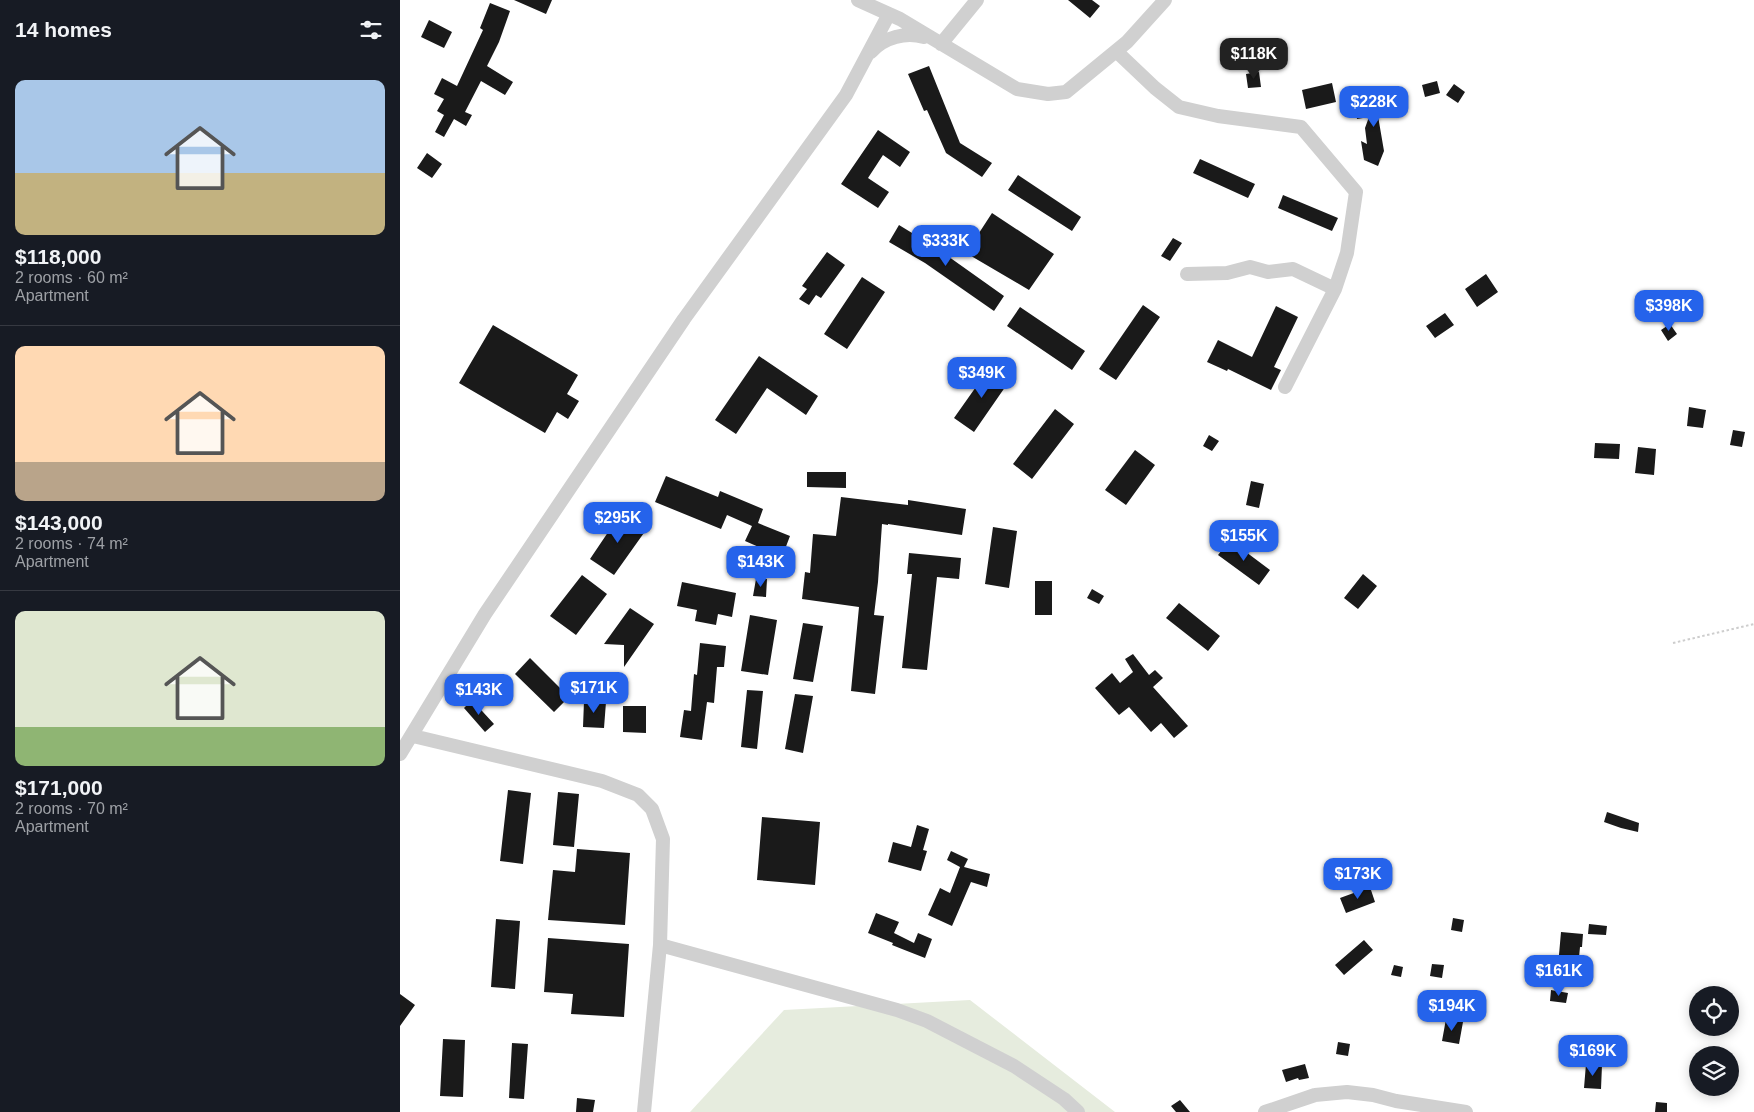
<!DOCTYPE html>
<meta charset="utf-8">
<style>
:root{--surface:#171b24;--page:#20242c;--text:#f1f3f6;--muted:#9ea1a6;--line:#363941;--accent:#2563eb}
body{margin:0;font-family:Helvetica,sans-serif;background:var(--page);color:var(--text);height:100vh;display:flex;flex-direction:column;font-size:19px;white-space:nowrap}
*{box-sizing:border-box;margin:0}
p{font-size:16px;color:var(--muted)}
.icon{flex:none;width:28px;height:28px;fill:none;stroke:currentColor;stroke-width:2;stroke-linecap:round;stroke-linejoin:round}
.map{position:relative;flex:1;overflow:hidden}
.panel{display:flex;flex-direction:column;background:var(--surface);width:400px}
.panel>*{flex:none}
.buttons{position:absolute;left:1289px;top:986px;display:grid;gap:10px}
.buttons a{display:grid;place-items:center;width:50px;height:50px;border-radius:50%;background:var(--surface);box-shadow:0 2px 12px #0003;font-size:25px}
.price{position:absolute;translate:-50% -42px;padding:0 11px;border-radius:10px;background:var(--accent);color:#fff;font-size:16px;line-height:32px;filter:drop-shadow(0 1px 2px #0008)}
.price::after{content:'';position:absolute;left:50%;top:30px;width:15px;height:11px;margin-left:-8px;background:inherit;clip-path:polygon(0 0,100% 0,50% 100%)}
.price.current{background:#222;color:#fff}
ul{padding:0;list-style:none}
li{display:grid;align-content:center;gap:10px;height:265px;padding:0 15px}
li+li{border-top:1px solid var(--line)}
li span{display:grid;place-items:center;height:155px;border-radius:10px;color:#555}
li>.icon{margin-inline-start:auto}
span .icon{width:90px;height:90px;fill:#fffc;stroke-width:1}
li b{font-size:21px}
h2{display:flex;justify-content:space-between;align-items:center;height:60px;padding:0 15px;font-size:21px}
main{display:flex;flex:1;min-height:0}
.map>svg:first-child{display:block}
.green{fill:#e6ecde}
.building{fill:#1a1a1a}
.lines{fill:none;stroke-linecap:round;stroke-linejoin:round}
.path{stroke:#cdcdcd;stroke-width:2;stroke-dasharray:2.5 2.5;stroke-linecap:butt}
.minor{stroke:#d0d0d0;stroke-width:14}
</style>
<main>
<section class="panel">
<h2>14 homes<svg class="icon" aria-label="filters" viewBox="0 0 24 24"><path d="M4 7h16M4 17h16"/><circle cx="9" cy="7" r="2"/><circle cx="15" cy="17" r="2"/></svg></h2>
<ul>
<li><span style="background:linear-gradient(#a9c7e8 60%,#c2b280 0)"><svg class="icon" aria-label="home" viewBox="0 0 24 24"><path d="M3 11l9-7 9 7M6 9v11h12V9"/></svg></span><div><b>$118,000</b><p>2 rooms · 60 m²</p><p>Apartment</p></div></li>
<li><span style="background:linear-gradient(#ffd9b3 75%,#b9a48a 0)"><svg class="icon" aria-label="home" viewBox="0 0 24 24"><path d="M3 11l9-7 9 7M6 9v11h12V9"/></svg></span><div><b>$143,000</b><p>2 rooms · 74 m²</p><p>Apartment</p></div></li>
<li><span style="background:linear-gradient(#dfe7d0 75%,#8fb573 0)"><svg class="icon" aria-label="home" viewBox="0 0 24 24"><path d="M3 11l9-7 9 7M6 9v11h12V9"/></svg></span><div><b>$171,000</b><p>2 rooms · 70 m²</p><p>Apartment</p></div></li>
</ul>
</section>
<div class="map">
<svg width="1354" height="1112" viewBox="0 0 1354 1112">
<rect width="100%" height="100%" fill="#fff"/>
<path class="green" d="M570,1000L715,1112H290L384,1010Z"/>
<path class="building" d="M114,0H152L146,14Z
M668,0H692L700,6L690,18Z
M90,3L110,11L99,42L87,66L113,82L105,95L81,81L65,112L72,115L66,126L54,119L44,137L35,132L44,115L37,111L44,99L34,94L42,78L57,86L83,30L80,28Z
M29,20L52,32L44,48L21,37Z
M529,66L560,143L592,163L582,177L546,153L527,110L524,111L508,74Z
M859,72L861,87L848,88L846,74Z
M1037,81L1040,93L1025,97L1022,85Z
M932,83L936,102L906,109L902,90Z
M1054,84L1065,92L1058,103L1046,95Z
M991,98L994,113L978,116L984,151L978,166L964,160L961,141L967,144L965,128L969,117L957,119L955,104Z
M478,130L510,152L500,167L483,155L468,178L489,192L478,208L441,184Z
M27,153L42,164L32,178L17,168Z
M800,159L855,184L848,198L793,173Z
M618,175L681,217L672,231L608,190Z
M883,195L938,218L932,231L878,208Z
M592,213L654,254L629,290L566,253Z
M499,225L535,247L604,296L594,311L525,263L489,242Z
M773,238L782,243L770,261L761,256Z
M427,252L445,265L421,298L416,295L409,305L399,299L407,289L402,286Z
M1086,274L1098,292L1077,307L1065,289Z
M462,277L485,292L447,349L424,334Z
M743,305L760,317L716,380L699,369Z
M876,306L898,317L874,367L881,370L871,390L828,369L827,371L807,362L818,340L852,357Z
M620,307L685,351L672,370L607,326Z
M1045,313L1054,325L1035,338L1026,326Z
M1270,324L1277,334L1268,341L1261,330Z
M93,325L178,375L167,394L179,401L168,419L157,412L145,433L59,383Z
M359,356L418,396L406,415L367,388L336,434L315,420Z
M590,367L610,380L574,432L554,418Z
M1289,407L1306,410L1303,428L1287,426Z
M655,409L674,424L632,479L613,464Z
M1333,430L1345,432L1342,447L1330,445Z
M809,435L819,441L812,451L803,446Z
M1195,443L1220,444L1219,459L1194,458Z
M1238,447L1256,449L1254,475L1235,473Z
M735,450L755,465L726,505L705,490Z
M407,472H446V488L407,487Z
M266,476L318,497L320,491L363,509L358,523L390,536L382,557L345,541L352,526L327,515L321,529L255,502Z
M851,481L864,484L859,508L846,505Z
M441,497L508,505V500L566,509L562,535L488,524V525L482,524L478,582L474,615L484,616L475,694L451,691L459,607L402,599L405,572L410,573L413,534L436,536Z
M221,513L246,530L214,575L190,559Z
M593,527L617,531L609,588L585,584Z
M830,540L870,570L859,585L818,555Z
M509,553L561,558L559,579L537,577L527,670L502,668L512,574H507Z
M963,574L977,586L958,609L944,598Z
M182,575L207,594L176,635L150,616Z
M356,579H367L366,597L353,596Z
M635,581H652V615H635Z
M282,582L336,593L332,617L318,614L316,625L295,621L297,610L277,606Z
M692,589L704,596L699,604L687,598Z
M779,603L820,636L808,651L766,618Z
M230,608L254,624L224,667V645L204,644Z
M350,615L377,620L368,675L341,671Z
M403,623L423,626L413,682L393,679Z
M300,643L326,646L324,667H317L314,703L307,702L302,740L280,737L284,710L291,711L294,674L297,675Z
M733,654L749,675L755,670L763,678L753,687L788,726L774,738L761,723L751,732L729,707L719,715L695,688L712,673L720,683L733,672L725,659Z
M130,658L169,697L154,712L115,674Z
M347,690L363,691L357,749L341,747Z
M395,694L413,696L403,753L385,749Z
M72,700L94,724L85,732L64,708Z
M184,701L206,702L204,728L183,727Z
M223,706H246V733L223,732Z
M108,790L131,793L123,864L100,861Z
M158,792L179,794L174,847L153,845Z
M1207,812L1239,823L1238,832L1221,828L1204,822Z
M362,817L420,822L415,885L357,880Z
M517,825L529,829L523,850L527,851L521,871L488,862L493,842L511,847Z
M177,849L230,853L225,925L148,920L153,870L175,872Z
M551,851L568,859L564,867L590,874L587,887L571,882L552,926L528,915L540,888L550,893L560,867L547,860Z
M970,887L975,902L946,913L940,898Z
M476,913L499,922L494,933L514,943L518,933L532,939L525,958L502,949L492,945L493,943L468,933Z
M1053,918L1064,920L1062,932L1051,930Z
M96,919L120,921L115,989L91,987Z
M1189,924L1207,926L1206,935L1188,934Z
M1161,932L1183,934L1182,947H1180L1178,968L1158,966Z
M148,938L229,944L224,1017L171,1014L173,994L144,992Z
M964,940L973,950L944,975L935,965Z
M1032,964L1044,965L1042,978L1030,976Z
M994,965L1003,967L1001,977L991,975Z
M1151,990L1168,993L1166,1003L1150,1001Z
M0,994L15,1005L0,1026Z
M1046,1019L1063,1022L1059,1044L1042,1041Z
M43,1039L65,1040L63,1097L40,1096Z
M938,1042L950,1044L948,1056L936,1054Z
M112,1043L128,1044L124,1099L109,1098Z
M905,1064L909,1078L899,1080L898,1078L886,1082L882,1070Z
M1186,1064L1202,1065L1201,1089L1184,1088Z
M177,1098L195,1100L193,1112H176Z
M780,1100L790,1112H776L771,1106Z
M1256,1102L1267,1103V1112H1255Z"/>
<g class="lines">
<path class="path" d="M1273,643L1354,624"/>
<path class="minor" d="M458,0L500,19L617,89L648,94L666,92L727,42L765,0
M541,44L577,0
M716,51L755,88L779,107L818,116L901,127L956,192L947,253L935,289L885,387
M471,52C484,37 506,32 524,37
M787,274L827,273L850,267L868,272L893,269L935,289
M13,736L202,781L238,795L252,809L263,839L260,945L244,1112
M0,754L85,614L284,319L446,95L489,14
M260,945L497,1010L527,1021L614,1066L664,1099L678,1112
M865,1112L915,1095L947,1092L973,1095L996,1101L1066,1112"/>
</g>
</svg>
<div class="buttons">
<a><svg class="icon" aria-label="locate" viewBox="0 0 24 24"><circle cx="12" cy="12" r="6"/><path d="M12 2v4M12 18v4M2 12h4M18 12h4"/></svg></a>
<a><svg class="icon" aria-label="layers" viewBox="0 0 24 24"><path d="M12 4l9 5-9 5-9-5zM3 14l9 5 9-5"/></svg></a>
</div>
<b class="price current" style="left:854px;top:80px">$118K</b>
<b class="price" style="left:974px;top:128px">$228K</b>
<b class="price" style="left:546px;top:267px">$333K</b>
<b class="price" style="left:1269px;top:332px">$398K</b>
<b class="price" style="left:582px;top:399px">$349K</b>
<b class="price" style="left:218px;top:544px">$295K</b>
<b class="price" style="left:844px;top:562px">$155K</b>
<b class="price" style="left:361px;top:588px">$143K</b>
<b class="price" style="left:194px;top:714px">$171K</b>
<b class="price" style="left:79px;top:716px">$143K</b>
<b class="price" style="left:958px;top:900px">$173K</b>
<b class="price" style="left:1159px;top:997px">$161K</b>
<b class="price" style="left:1052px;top:1032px">$194K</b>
<b class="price" style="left:1193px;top:1077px">$169K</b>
</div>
</main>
